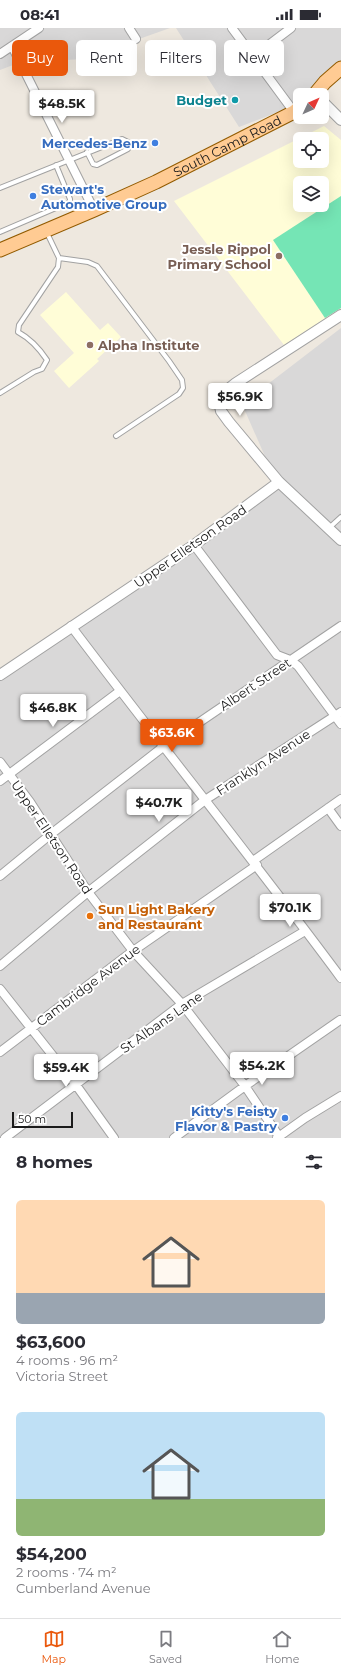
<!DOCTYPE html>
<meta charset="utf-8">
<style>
:root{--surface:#fff;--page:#f2f2f3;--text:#2b2b33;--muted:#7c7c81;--line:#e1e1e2;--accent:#ea580c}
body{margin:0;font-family:Montserrat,sans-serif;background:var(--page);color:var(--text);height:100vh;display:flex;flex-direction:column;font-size:15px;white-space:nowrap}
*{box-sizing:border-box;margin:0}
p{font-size:13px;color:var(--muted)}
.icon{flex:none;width:22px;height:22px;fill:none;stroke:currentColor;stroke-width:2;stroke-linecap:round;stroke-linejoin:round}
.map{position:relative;height:1110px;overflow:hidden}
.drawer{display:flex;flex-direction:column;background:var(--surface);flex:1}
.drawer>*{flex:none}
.guide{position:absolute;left:12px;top:12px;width:317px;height:36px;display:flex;gap:8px}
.needle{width:26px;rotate:46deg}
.buttons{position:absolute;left:293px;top:60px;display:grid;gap:8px}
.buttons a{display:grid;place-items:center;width:36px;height:36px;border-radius:6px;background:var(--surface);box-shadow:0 4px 16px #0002;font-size:20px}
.scale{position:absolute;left:12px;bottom:10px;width:61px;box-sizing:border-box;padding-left:4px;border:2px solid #1b1b1b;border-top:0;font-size:11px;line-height:14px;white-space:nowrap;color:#1b1b1b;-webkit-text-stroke:3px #fff;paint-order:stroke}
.price{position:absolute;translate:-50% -34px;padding:0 9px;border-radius:4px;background:#fff;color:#222;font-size:13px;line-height:26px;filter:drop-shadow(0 1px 2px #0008)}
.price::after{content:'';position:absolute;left:50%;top:24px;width:12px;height:9px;margin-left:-6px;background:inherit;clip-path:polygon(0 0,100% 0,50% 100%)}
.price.active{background:var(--accent);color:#fff}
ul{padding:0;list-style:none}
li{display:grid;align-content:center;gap:8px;height:212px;padding:0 16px}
li span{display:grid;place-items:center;height:124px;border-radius:6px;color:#555}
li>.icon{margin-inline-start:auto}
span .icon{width:72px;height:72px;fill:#fffc;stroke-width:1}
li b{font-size:17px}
h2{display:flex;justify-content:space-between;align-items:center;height:48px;padding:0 16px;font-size:17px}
.pill{padding:0 14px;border-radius:6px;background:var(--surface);box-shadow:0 4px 16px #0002;font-size:14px;line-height:36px}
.pill.active{background:var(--accent);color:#fff}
.status{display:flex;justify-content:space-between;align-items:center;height:28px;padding:0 20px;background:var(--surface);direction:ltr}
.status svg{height:11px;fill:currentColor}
.dock{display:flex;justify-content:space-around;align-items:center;height:56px;border-top:1px solid var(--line);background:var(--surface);font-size:11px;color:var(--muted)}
.dock a{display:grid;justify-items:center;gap:2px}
.dock .active{color:var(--accent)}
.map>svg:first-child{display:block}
.residential{fill:#d9d8d8}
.education{fill:#fffdd7;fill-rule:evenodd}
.pitch{fill:#75e5b5}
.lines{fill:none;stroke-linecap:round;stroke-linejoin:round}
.service-casing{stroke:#a2a2a2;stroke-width:6}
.minor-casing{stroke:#a2a2a2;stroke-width:10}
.tertiary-casing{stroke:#a2a2a2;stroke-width:12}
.primary-casing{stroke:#925b00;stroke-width:15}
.service{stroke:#fff;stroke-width:4}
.minor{stroke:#fff;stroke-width:8}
.tertiary{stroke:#fff;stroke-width:10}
.primary{stroke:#ffcb93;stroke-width:13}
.culture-dot{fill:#0f9aa8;stroke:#fff;stroke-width:1.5}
.shop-dot{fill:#3f7fe0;stroke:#fff;stroke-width:1.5}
.education-dot{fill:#8d6e63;stroke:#fff;stroke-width:1.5}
.food-dot{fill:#e8710a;stroke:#fff;stroke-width:1.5}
.labels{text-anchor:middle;stroke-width:4;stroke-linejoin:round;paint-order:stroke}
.culture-label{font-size:13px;font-weight:bold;fill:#0d838f;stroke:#fff;text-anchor:end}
.shop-label{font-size:13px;font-weight:bold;fill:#366cbe;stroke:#fff;text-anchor:end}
.street-label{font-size:13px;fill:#1b1b1b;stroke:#fff}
.education-label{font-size:13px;font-weight:bold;fill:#785e54;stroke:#fff;text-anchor:end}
.food-label{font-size:13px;font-weight:bold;fill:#c56008;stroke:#fff;text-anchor:start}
</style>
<div class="status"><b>08:41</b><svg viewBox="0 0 49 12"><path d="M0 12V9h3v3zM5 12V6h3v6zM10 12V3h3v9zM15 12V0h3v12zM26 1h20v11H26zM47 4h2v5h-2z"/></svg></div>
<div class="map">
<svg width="341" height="1110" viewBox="0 0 341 1110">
<rect width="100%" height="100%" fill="#eee8df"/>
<path class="residential" d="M0,0H170L83,31L31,34L13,37L0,42Z
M176,0H341V37L304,67H300V70L286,81L239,99Z
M341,300V1110H0V652L278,458L242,376Z"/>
<path class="education" d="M324,98L341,112V280L284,317L174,173ZM300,111H322V133H300ZM300,155H322V177H300Z
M66,264L100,302L108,295L121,309L97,331L99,333L69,360L54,343L74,325L40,287Z"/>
<path class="pitch" d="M341,168V280L325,290L273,212Z"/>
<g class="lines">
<defs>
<path id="service" d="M0,160L122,111L128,114V121L97,137L93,136L87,124
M0,204L70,174V171L56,137
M59,230L88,234L97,238L169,333L182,352L183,360L179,366L116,408
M0,365L34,344L42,341L47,332C39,320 31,311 18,304L19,297L58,239L59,230L47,205
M329,500L341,489"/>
<path id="minor" d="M129,0L136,11
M232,0L294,84
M12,18L94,182
M0,26L39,0
M254,28L291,0
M194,517L277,627L290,632L298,638L341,696
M71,598C160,716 253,831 341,950
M0,734L30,774L88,864L133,923L182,976L245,1058L280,1110
M0,753L120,663
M328,780L341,798
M253,833L341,771
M0,848L51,806L163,719L341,598
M0,938L88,864L205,772L341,684
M0,961L76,1057L114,1110
M0,1024L133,923L257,837
M5,1110L182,976L305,903
M174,1110L245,1058L340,992
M277,1110L305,1090L341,1068"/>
<path id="tertiary" d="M322,73L341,92
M341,287L236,355L226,363L219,373L221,383L229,394L279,454L341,512
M0,647L194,517L279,454"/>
<g id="primary">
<path d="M315,66L325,54L341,40"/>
<path id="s1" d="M0,222L94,182L156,154L294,84L300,79"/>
</g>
</defs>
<use href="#service" class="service-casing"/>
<use href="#minor" class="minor-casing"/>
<use href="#tertiary" class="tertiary-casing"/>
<use href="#primary" class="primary-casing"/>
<use href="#service" class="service"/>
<use href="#minor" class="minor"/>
<use href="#tertiary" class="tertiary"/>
<use href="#primary" class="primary"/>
</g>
<circle class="culture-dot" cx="235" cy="72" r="4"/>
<g class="shop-dot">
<circle cx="155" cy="115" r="4"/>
<circle cx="33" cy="168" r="4"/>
<circle cx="285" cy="1090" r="4"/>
</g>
<g class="education-dot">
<circle cx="279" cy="228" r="4"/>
<circle cx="90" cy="317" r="4"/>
</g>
<circle class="food-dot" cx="90" cy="888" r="4"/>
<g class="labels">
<g class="culture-label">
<text x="227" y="77">Budget</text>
</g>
<g class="shop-label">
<text x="147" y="120">Mercedes-Benz</text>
<text x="41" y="166" text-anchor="start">Stewart's<tspan x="41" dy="15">Automotive Group</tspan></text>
<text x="277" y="1088">Kitty's Feisty<tspan x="277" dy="15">Flavor &amp; Pastry</tspan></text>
</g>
<g class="street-label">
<text dy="5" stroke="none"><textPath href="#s1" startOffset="250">South Camp Road</textPath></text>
<text transform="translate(190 518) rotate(-35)" y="5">Upper Elletson Road</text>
<text transform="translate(255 656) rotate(-34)" y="5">Albert Street</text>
<text transform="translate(263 734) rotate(-33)" y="5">Franklyn Avenue</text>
<text transform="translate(52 809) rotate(56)" y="5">Upper Elletson Road</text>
<text transform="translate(88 957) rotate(-37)" y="5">Cambridge Avenue</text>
<text transform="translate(161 994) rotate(-35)" y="5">St Albans Lane</text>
</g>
<g class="education-label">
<text x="271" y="226">Jessle Rippol<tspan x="271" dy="15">Primary School</tspan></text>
<text x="98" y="322" text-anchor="start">Alpha Institute</text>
</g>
<g class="food-label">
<text x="98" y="886">Sun Light Bakery<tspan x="98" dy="15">and Restaurant</tspan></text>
</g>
</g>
</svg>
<div class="buttons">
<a><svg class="needle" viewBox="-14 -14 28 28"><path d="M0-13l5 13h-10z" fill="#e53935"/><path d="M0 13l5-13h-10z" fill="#7c7c81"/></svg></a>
<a><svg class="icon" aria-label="locate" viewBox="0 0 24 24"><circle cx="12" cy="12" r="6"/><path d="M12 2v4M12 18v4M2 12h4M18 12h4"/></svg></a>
<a><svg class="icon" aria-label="layers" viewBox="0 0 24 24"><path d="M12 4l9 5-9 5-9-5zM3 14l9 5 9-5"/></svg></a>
</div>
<div class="scale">50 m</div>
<b class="price" style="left:62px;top:96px">$48.5K</b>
<b class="price" style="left:240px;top:389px">$56.9K</b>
<b class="price" style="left:53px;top:700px">$46.8K</b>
<b class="price active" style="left:172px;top:725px">$63.6K</b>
<b class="price" style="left:159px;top:795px">$40.7K</b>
<b class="price" style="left:290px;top:900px">$70.1K</b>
<b class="price" style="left:262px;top:1058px">$54.2K</b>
<b class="price" style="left:66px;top:1060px">$59.4K</b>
<div class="guide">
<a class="pill active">Buy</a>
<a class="pill">Rent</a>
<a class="pill">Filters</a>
<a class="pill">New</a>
</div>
</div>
<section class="drawer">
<h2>8 homes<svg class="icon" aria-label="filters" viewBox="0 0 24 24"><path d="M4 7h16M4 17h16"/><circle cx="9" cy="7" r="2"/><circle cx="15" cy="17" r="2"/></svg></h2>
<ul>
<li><span style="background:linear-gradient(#ffd9b3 75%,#9aa5b1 0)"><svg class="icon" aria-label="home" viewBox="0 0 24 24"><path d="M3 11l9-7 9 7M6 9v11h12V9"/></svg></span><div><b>$63,600</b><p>4 rooms · 96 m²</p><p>Victoria Street</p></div></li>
<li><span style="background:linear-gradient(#bfe0f5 70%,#8fb573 0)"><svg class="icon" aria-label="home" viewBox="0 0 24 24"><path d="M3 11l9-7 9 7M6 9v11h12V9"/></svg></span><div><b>$54,200</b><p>2 rooms · 74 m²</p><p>Cumberland Avenue</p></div></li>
</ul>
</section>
<nav class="dock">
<a class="active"><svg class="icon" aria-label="map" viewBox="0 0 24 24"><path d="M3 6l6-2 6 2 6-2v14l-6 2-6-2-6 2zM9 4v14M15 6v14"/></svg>Map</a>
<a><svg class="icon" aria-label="saved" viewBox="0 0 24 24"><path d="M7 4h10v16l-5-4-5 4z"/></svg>Saved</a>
<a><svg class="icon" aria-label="home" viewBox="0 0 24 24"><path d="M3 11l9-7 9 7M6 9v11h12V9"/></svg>Home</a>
</nav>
